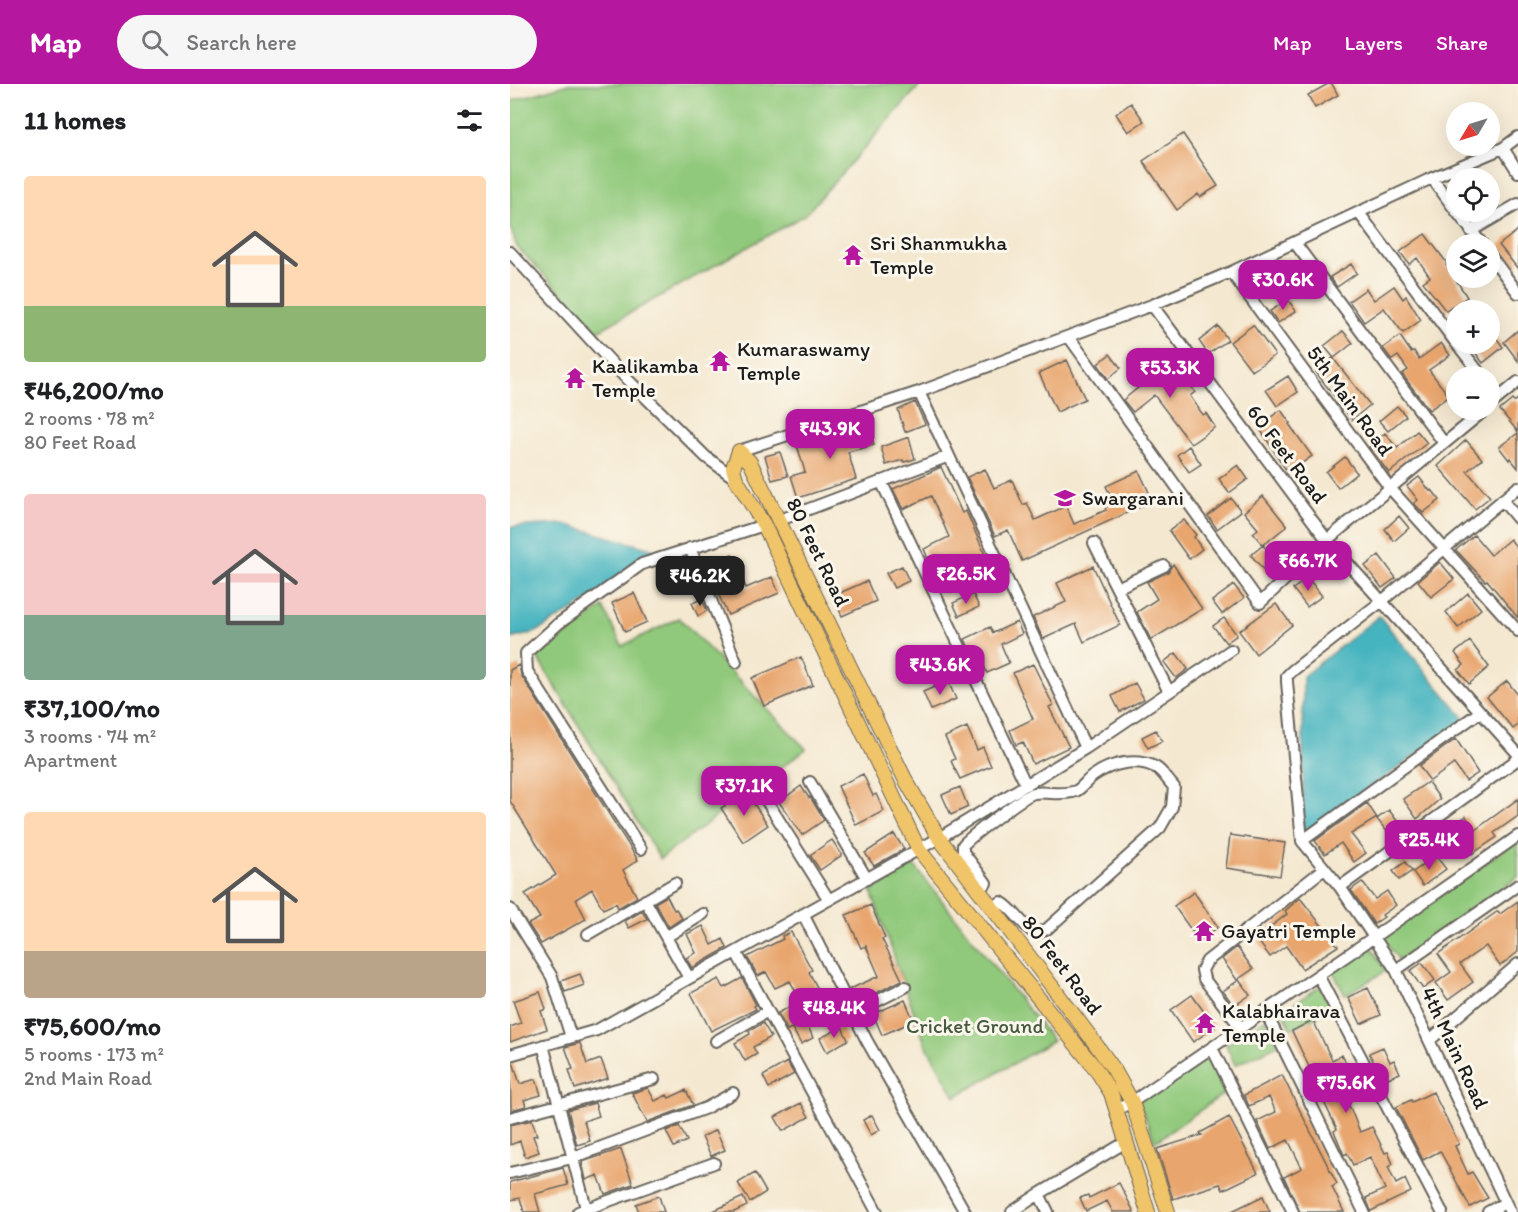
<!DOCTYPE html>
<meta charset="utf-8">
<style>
:root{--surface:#fff;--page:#f6f6f6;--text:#202124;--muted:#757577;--accent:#b5179e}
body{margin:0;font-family:Itim,sans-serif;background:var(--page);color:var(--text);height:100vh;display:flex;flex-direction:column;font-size:22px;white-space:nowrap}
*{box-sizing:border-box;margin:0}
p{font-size:20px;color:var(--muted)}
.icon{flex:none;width:33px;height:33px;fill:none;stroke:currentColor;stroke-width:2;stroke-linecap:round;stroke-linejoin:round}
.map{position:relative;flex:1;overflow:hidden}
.sheet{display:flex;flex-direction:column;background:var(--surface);width:510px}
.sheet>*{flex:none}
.needle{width:39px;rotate:232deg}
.controls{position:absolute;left:936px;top:18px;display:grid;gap:12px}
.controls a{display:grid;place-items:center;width:54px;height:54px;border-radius:50%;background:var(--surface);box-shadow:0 6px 24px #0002;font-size:30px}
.price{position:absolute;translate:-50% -51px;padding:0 14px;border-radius:12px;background:var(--accent);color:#fff;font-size:20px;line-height:39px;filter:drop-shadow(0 2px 3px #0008)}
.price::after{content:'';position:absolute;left:50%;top:36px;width:18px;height:14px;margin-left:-9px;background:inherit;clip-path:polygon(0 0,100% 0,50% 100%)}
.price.active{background:#222;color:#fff}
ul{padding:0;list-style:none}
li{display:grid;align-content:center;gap:12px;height:318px;padding:0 24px}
li span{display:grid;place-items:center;height:186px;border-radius:6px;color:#555}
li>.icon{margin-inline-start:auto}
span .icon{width:108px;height:108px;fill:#fffc;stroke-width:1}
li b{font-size:26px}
h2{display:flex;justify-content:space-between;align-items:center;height:72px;padding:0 24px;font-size:26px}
header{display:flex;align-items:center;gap:36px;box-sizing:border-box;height:84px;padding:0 30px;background:var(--accent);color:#fff}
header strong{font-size:28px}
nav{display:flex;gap:33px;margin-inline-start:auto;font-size:21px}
.search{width:420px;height:54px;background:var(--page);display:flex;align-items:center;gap:15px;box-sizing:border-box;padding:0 21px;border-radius:33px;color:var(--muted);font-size:22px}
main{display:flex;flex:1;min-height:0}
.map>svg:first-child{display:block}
.green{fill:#91c97c;stroke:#56724c;stroke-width:1.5}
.water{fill:#45b4bf;stroke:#30686e;stroke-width:1.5}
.building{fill:#e8a56d}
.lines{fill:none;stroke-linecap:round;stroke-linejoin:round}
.minor-casing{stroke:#68635b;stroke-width:14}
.major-casing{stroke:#68635b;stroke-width:16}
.minor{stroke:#fff;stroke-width:10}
.major{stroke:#f0c469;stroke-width:14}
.labels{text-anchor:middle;stroke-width:6;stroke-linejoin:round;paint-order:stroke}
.poi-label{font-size:21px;fill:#1c1c1c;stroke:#fbf7ec;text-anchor:start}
.street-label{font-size:21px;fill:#1c1c1c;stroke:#fbf7ec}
.park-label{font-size:21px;fill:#45593e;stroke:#fbf7ec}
</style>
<header>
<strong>Map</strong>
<div class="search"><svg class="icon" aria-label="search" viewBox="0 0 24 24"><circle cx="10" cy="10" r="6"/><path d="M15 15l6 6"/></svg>Search here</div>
<nav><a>Map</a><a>Layers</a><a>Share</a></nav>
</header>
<main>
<section class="sheet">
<h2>11 homes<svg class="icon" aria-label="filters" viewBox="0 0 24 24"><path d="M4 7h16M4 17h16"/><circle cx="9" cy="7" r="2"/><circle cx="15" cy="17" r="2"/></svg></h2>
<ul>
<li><span style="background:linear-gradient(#ffd9b3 70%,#8fb573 0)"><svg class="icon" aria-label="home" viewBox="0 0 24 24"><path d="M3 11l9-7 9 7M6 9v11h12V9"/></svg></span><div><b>₹46,200/mo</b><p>2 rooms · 78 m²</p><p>80 Feet Road</p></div></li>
<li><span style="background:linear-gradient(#f6c9c9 65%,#7fa58c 0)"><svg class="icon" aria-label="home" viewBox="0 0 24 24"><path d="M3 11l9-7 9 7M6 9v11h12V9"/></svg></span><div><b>₹37,100/mo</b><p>3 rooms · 74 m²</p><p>Apartment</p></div></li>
<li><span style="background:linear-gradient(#ffd9b3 75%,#b9a48a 0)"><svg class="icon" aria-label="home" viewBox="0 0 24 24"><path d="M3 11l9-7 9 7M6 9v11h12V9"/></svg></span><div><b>₹75,600/mo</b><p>5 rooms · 173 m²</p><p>2nd Main Road</p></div></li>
</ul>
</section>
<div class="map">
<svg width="1008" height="1128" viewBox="0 0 1008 1128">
<rect width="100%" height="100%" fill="#fbf7ec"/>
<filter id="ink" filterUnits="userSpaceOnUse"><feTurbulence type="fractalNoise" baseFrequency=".0167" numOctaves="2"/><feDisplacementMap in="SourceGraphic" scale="12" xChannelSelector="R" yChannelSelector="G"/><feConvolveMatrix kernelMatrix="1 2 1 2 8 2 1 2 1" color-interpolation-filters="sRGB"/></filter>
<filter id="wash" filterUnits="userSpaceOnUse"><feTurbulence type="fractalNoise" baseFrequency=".008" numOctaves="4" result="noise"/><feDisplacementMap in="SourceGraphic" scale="24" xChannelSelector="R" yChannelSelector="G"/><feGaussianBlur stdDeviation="1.35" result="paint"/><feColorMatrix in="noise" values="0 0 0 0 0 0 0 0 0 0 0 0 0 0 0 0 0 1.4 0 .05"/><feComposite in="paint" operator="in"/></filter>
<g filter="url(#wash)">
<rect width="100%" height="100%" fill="#f4e8d0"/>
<path class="green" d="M59,0H411L295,131L88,247L7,163L0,143V17Z
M93,523L112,562L169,534L296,665L150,775L27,573Z
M1008,756V793L890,878L872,853Z
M403,780L543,957L445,1013L414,957L361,807Z
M860,860L876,887L835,911L822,886Z
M810,902L822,925L781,945L773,927Z
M756,934L768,961L725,981L716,961Z
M696,972L716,1008L645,1058L629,1018Z"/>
<path class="water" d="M54,440L145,466L96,506L26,548L0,555V443Z
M869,532L956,636L793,751V592Z"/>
<g id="blocks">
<path class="building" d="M818,0H822L828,11L805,24L798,11Z
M621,19L634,37L618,48L606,30Z
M673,50L708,102L690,113L688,110L667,126L633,77Z
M1008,146V185L989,161Z
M915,150L937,179L936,180L957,213L936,227L913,198L920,193L907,174L899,180L890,168Z
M841,180L847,189L827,203L820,193Z
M884,202L893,215L896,212L911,236L893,249L874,224L854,238L839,217L856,205L864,216Z
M778,216L786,227L768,239L760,227Z
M743,241L765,271L742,287L720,258Z
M708,242L718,256L698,270L689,257Z
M980,245L993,263L973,279L962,264L968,260H980Z
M1008,246V277L994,258Z
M833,247L843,259L824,274L814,262Z
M890,252L901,268L904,267L909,275L931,259L940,271L919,286L939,312L919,326L892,290L898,286L888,272L882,276L873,264Z
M647,267L655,279L648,284L663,303L675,294L685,308L680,312L693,331L696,329L705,343L681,360L644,311L623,328L613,316L635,298L624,283Z
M600,270L611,284L598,295L588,280Z
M823,274L860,321L842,336L806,288Z
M557,276L575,315L547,328L529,289Z
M778,292L788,308L767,322L756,306Z
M1008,315V348L990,326L1002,316L1004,318Z
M405,318L415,340L395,348L388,326Z
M887,322L896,332L878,347L869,337Z
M771,326L780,339L779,340L802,372L778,389L748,342Z
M357,338L364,361L338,368L346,395L288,414L281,392L295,388L287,361L331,349L330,346Z
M907,347L917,359L879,389L859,363L875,349L887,364Z
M1008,349V384L1000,374L999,376L989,363Z
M399,353L405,375L394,378L393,376L376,381L371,363Z
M956,356L972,375L957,387L980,413L965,425L928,382Z
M679,362L691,380L679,388L667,371Z
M270,368L278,392L262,396L255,372Z
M835,373L847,389L828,404L816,388Z
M728,381L738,395L719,409L709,395Z
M431,383L452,429L456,427L480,482L457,493L454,487L428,499L414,465L439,453L421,412L393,425L383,405Z
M475,385L484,404L502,396L513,421L517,419L525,436L556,422L564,440L596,426L595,423L604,419L596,402L629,387L643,417L512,477L498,446L485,452L457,393Z
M909,393L920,407L922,406L930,416L913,429L904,419L908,416L897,402Z
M753,412L777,442L753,461L743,449L748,445L734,428Z
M721,414L731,427L707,445L698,432Z
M889,432L899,444L884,457L875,445Z
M674,436L686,451L684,453L692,465L679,475L659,447Z
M964,451L981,471L1000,455L1008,465V534L977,496L975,497L946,466Z
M753,461L768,479L756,489L741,471Z
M222,470L236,504L262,493L269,509L218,531L202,497L214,492L207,477Z
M869,471L886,494L872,504L855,482Z
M930,478L944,495L921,513L908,497Z
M663,480L692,525L641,556L627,528L647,515L637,498L658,488Z
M392,482L399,497L384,504L376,489Z
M583,482L610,541L574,558L566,540L533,555L523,533L556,518L547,499Z
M798,494L812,512L797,523L783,505Z
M357,497L366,517L332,532L323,512Z
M724,501L734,514L712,530L702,517Z
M124,509L137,538L115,548L102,519Z
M958,509L971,525L948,544L936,528Z
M463,510L469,523L449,532L443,519Z
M192,515L197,527L188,532L182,519Z
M766,520L782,541L746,570L729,547Z
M714,534L727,551L716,559L703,542Z
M507,538L512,550L491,560L499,579L477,589L468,569L462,571L455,555L480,543L483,549Z
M960,557L979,583L959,600L948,586L954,581L945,569Z
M666,569L678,585L666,594L654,578Z
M291,573L303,601L254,622L242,594Z
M523,580L543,621L539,623L559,663L523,680L513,658L506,661L500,646L523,635L503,589Z
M9,581L11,591L128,776L113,786L127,813L108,824L106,819L93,825L82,805L66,815L76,835L31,860L18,840L30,834L15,810L46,791L0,717V586Z
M438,597L446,615L421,626L413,608Z
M997,597L1008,611V641L1003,645L977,613Z
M625,599L634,615L610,628L602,612Z
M457,643L467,666L473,663L481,682L450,695L441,677L445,675L435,653Z
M646,646L652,657L638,664L632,653Z
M946,655L968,689L956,697L944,680L920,697L909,682Z
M353,690L363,712L366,710L374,727L346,741L328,702Z
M918,698L930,715L907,735L893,715Z
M291,702L299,714L300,713L314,736L292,751L269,718Z
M450,703L458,723L441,731L432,711Z
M236,708L258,741L233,758L211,724Z
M1008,715V732L984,749L987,753L962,770L950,754L939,762L928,746L937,739L940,744L956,732L965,746Z
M857,719L867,734L841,750L856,769L844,778L831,759L815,770L805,757Z
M879,726L894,746L882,754L867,735Z
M384,750L394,765L364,782L355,769Z
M720,751L775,759L770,792L716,784Z
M322,756L332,771L310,786L300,771Z
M926,772L936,785L913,802L903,788Z
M895,778L902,787L889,796L883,787Z
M852,798L865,815L877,807L886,821L872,831L874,833L864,840L841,806Z
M684,808L708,843L689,857L664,822Z
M157,812L164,826L166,825L172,834L159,843L145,819Z
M790,814L828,862L792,885L776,862L760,873L746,854L777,830L775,827Z
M1008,817V868L990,882L976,862L950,880L963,898L938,916L926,899L941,888L928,870L988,827L990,830Z
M361,821L375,854L372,855L392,896L346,919L340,905L369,892L356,862L351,864L336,831Z
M132,827L137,835L119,844L115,837Z
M193,842L202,861L213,855L217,864L182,884L176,874L186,869L177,850Z
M281,848L302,886L299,888L309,907L291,917L280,897L265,904L256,888L248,892L237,873L273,855L272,852Z
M727,863L743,885L727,896L712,875Z
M912,879L925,896L913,905L900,887Z
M70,890L74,901L55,908L51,897Z
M232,894L246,921L244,922L246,925L201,947L181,909L209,895L214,904Z
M729,896L740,911L724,922L713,907Z
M858,904L871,931L851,940L838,913Z
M30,908L36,925L31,927L37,945L0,958V943L11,939L3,917Z
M682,911L705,943L683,958L661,926Z
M395,916L404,937L372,951L363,930Z
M288,918L300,941L298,942L303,954L291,960L282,944L277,946L268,929Z
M803,936L822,976L832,971L839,985L823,993L836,1022L839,1021L850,1048L862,1043L875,1069L878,1068L883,1080L878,1083L886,1100L895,1095L901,1108L861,1127L856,1114L875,1105L860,1073L843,1081L837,1069L834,1071L824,1047L827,1045L813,1016L808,1018L802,1005L796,989L801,987L782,947Z
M253,939L261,953L243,963L247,970L235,977L225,959L240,950L239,947Z
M332,943L338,956L317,968L310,954Z
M70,959L77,980L91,975L98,994L65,1005L59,986L63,985L55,963Z
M873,963L880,978L884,976L890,989L873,996L859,969Z
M0,978H3L10,1000L26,995L31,1011L14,1016L16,1022L1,1026Z
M277,978L284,990L259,1004L253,992Z
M772,991L827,1100L822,1103L834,1128H790L774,1093L792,1084L778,1056L760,1065L747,1037L766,1028L759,1013L739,1022L734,1011Z
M138,1004L145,1017L157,1011L159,1014L176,1006L183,1021L137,1038L122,1009Z
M923,1008L949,1060L945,1062L958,1090L962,1088L978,1114L960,1123L930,1067L913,1076L886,1023L901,1016L902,1018Z
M85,1019L89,1032L74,1037L80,1057L67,1061L58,1026Z
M291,1019L299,1033L273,1047L265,1033Z
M362,1031L370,1046L361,1051L353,1036Z
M719,1033L748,1089L713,1106L710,1100L663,1115L647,1065L692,1051L690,1049Z
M22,1036L27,1051L23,1052L29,1068L15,1073L10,1057L0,1061V1041Z
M169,1042L177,1057L164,1063L156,1047Z
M206,1046L215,1066L201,1072L192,1053Z
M111,1065L123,1100L95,1110L88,1091L76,1096L72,1078Z
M53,1084L58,1101L25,1110L30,1128H14L10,1114L0,1116V1098Z
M245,1089L256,1108L240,1118L228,1099Z
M609,1099L624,1128H603L597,1117L576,1127L570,1114L578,1111L579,1114Z
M149,1112L154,1128H129L126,1120Z
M753,1112L760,1128H720Z
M233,1113L237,1122L224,1128H201Z"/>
</g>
</g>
<g filter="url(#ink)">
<use href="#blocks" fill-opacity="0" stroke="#68635b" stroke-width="1.5"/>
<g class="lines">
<defs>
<path id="minor" d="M993,64L1008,88
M922,94L946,127
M947,128L972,160
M849,129L946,259
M961,147L1008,120
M785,159L934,359
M0,168L113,291L196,373L226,395
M980,171L1008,209
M721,188L880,404L1008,547
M642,221L817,456L1008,670
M559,253L750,519L817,456L975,326
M947,260L972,292
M980,303L988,314
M409,308L576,664L721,566
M980,321L1008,298
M229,367L409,308L642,221L721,188L922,94L993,64L1008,53
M371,397L516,701
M992,416L1008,435
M270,436L439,372
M584,459L659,608
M180,464L226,578
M607,504L654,482
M300,698L357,795
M253,711L319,816
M792,757L970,628
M131,765L17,587L16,569L48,540L132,480L254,441
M830,803L1008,675
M468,805L476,799L453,768V761C461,752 515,711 524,709C537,707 552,712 566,707C572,704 577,696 583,692C599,680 626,673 645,683C652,686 658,697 664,703L662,723L650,744L537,845L526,850C512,842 505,826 491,818L482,824
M135,816L179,894
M0,825L42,893L61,953
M293,830L357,957L455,1128
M78,850L165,799
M156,853L193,830
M226,868L367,1128
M886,886L1008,801
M808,891L932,1128
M755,927L854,1128
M343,929L395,903
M731,944L694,895L692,886L697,877L814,785
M920,956L1008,880
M206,957L258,927
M33,961L77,1128
M702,964L783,1128
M0,971L87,946L429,754L576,664
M606,1026L622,1018L864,853L1008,752
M0,1034L144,995
M0,1089L62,1074L196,1024L223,1009
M68,1128L204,1079
M502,1128L529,1110
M538,1128L529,1110L616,1058
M978,1128L995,1119
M1000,1128L886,886L830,803L792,757L777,598V592L782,587L872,517L1008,403"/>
<path id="major" d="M638,1128L601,1009L585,984L409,766L254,441L226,395L223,384L229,367L240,378L395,695L429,754L576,947L603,984L622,1018L658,1128"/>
</defs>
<use href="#minor" class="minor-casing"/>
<use href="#major" class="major-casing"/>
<use href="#minor" class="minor"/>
<use href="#major" class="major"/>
</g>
</g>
<defs>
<symbol id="temple-bare" viewBox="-9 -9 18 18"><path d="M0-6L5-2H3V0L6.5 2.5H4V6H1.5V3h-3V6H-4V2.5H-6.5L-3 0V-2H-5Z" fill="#b5179e" stroke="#fbf7ec" stroke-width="2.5" paint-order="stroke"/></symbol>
<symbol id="school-bare" viewBox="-9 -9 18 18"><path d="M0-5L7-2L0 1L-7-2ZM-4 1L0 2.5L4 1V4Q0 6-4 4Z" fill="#b5179e" stroke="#fbf7ec" stroke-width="2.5" paint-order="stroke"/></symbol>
</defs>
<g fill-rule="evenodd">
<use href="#temple-bare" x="328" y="156" width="30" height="30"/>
<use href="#temple-bare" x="195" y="262" width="30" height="30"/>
<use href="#temple-bare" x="50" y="279" width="30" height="30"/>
<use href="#school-bare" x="540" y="399" width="30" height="30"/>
<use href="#temple-bare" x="679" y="832" width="30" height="30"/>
<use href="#temple-bare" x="680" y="924" width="30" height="30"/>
</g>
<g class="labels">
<g class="poi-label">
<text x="360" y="166">Sri Shanmukha<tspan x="360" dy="24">Temple</tspan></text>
<text x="227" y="272">Kumaraswamy<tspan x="227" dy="24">Temple</tspan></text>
<text x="82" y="289">Kaalikamba<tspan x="82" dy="24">Temple</tspan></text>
<text x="572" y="421">Swargarani</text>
<text x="711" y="854">Gayatri Temple</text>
<text x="712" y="934">Kalabhairava<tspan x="712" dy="24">Temple</tspan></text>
</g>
<g class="street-label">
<text transform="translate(840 317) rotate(54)" y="7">5th Main Road</text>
<text transform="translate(777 370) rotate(53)" y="7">60 Feet Road</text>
<text transform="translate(308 468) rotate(64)" y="7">80 Feet Road</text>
<text transform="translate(552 881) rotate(53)" y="7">80 Feet Road</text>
<text transform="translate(945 964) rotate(65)" y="7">4th Main Road</text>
</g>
<g class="park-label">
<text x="465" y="949">Cricket Ground</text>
</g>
</g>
</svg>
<div class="controls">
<a><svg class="needle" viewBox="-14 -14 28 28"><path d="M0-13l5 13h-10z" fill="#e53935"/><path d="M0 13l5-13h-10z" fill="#757577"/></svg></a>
<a><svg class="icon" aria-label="locate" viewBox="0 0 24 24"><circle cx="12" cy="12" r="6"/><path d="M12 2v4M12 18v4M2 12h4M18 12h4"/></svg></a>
<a><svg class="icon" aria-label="layers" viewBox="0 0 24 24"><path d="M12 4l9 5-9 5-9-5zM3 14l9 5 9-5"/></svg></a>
<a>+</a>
<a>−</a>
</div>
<b class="price" style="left:773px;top:227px">₹30.6K</b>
<b class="price" style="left:660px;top:315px">₹53.3K</b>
<b class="price" style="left:320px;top:376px">₹43.9K</b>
<b class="price" style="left:798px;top:508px">₹66.7K</b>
<b class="price" style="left:456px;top:521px">₹26.5K</b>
<b class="price active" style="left:190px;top:523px">₹46.2K</b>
<b class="price" style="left:430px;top:612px">₹43.6K</b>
<b class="price" style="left:234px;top:733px">₹37.1K</b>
<b class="price" style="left:919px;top:787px">₹25.4K</b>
<b class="price" style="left:324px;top:955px">₹48.4K</b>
<b class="price" style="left:836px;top:1030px">₹75.6K</b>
</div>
</main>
